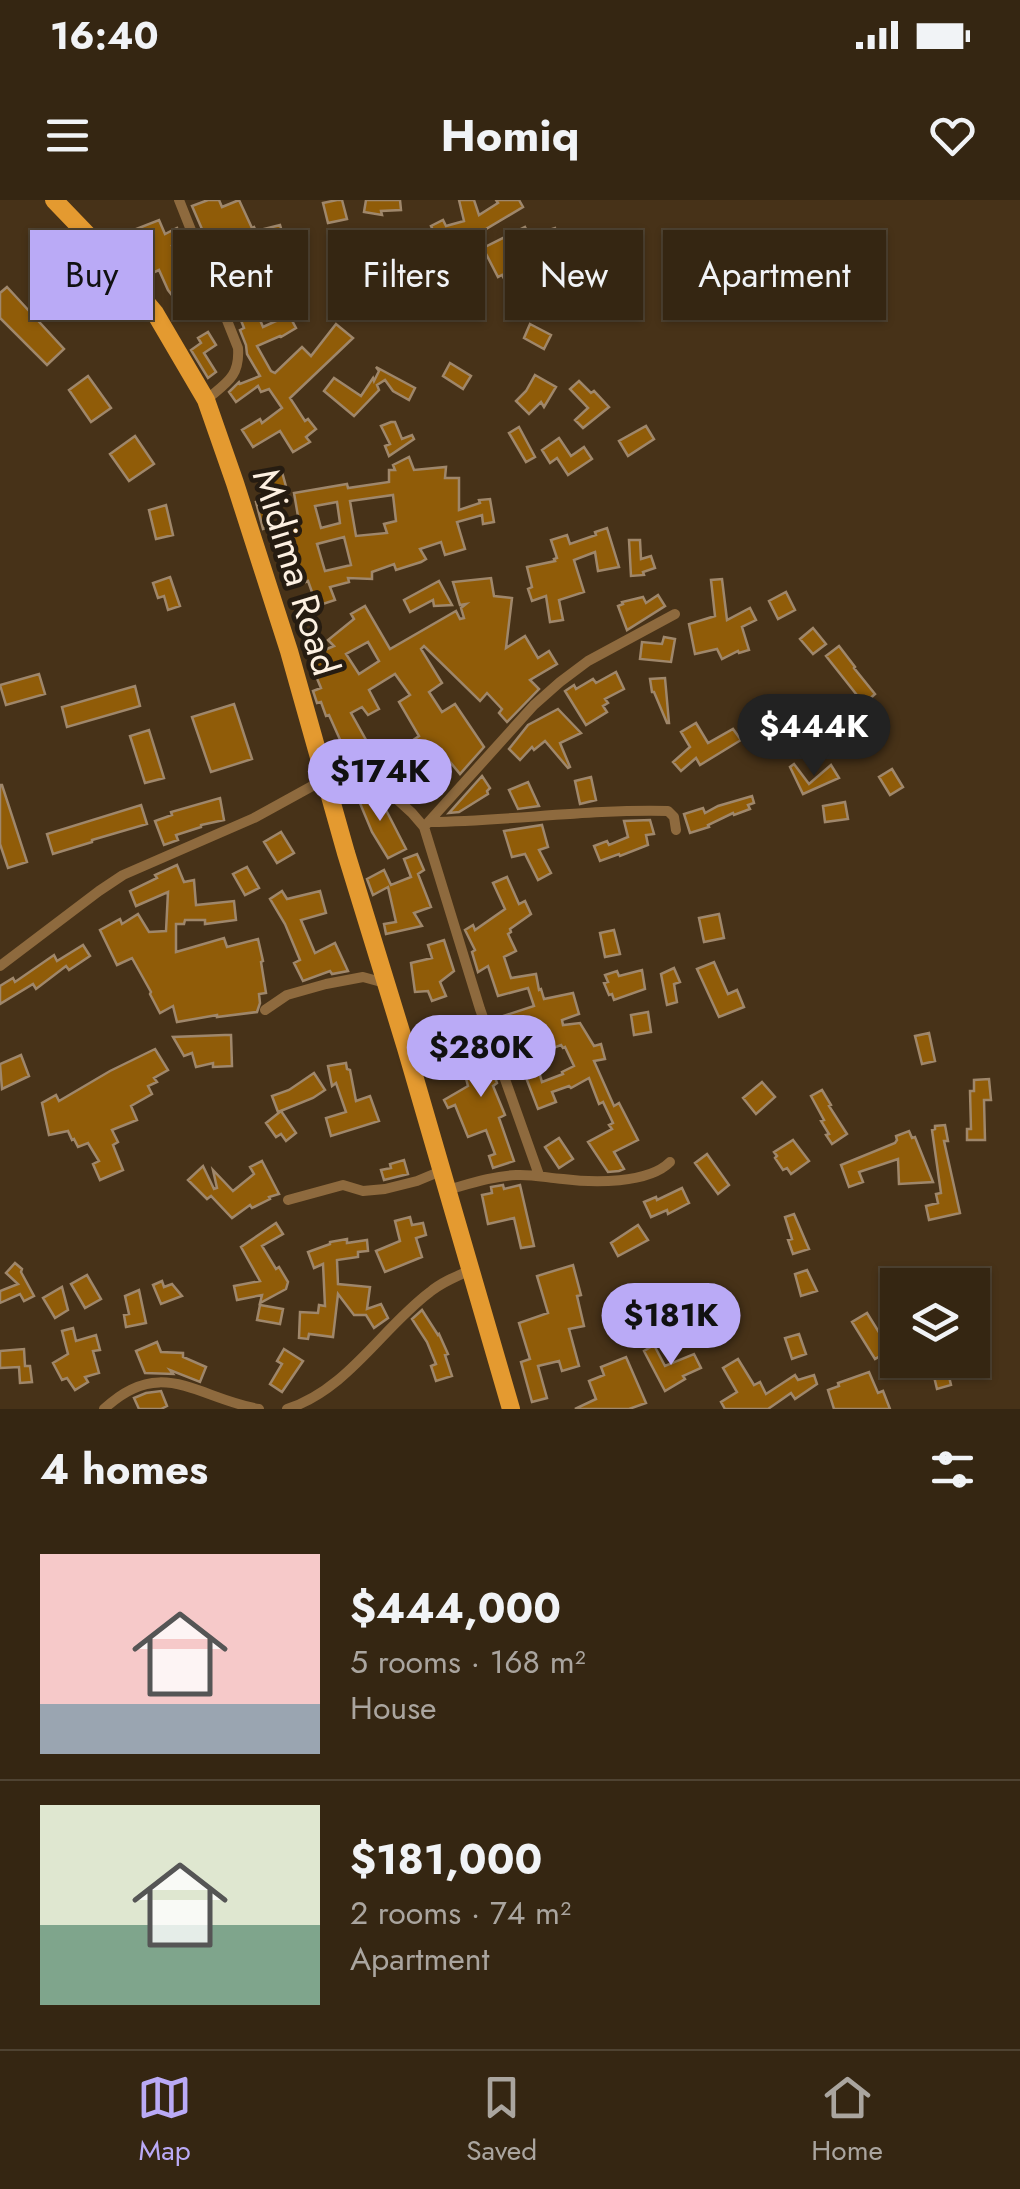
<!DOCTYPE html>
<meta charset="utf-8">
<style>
:root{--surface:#352612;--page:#3d2e1b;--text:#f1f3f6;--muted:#aaa59f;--line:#4f4332;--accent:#baaaf6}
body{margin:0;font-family:Jost,sans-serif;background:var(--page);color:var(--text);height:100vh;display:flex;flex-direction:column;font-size:38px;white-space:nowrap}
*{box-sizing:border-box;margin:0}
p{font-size:32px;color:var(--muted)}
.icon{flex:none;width:55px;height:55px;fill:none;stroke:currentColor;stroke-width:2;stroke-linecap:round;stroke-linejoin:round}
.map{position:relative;height:1209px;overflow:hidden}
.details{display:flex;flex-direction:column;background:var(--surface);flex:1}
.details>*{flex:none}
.top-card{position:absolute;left:30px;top:30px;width:960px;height:90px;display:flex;gap:20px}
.tools{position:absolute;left:880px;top:1068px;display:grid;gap:20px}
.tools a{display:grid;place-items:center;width:110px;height:110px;border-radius:0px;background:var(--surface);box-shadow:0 2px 8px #0004,0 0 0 2px var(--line);font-size:50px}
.price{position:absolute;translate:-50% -85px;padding:0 22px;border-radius:35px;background:var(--accent);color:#111;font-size:32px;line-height:65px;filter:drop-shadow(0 2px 5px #0008)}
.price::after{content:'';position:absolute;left:50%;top:60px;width:30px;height:22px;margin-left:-15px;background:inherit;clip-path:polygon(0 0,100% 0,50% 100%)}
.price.active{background:#222;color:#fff}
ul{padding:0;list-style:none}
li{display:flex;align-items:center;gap:30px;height:250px;padding:0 40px}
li+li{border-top:2px solid var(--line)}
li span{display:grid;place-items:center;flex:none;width:280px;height:200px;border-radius:0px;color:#555}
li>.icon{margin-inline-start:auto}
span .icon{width:120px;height:120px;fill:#fffc;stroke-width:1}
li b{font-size:42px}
h2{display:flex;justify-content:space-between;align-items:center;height:120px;padding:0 40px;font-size:42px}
.tag{padding:0 35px;border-radius:0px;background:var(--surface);box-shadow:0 2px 8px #0004,0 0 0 2px var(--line);font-size:35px;line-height:90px}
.tag.active{background:var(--accent);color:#111}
.status{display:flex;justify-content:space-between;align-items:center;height:70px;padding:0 50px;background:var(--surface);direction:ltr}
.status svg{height:28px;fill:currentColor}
header{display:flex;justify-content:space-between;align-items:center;height:130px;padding:0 40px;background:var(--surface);font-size:45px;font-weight:700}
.menu{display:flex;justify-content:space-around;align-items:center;height:140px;border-top:2px solid var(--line);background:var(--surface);font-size:28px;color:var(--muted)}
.menu a{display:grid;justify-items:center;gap:5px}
.menu .active{color:var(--accent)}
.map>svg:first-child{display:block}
.building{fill:#905c08;stroke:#9f876b;stroke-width:2.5;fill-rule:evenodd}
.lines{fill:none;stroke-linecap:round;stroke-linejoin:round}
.minor{stroke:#8e6a3e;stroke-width:10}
.primary{stroke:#e49a30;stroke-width:18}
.labels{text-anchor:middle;stroke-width:9;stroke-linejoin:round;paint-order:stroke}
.street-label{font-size:38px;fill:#fdf0e1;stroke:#261c11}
</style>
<div class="status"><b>16:40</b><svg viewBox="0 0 49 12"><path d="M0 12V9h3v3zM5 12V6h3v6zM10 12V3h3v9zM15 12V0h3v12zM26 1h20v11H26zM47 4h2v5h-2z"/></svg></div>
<header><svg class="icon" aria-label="menu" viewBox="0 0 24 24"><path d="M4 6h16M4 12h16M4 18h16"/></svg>Homiq<svg class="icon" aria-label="heart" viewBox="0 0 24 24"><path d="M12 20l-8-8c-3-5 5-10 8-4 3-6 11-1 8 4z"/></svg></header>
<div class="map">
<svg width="1020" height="1209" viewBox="0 0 1020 1209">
<rect width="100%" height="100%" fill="#473218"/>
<path class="building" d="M208,0H219L222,7L239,0L252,28L254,27L256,31L280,25L285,42L252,51L265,77L246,86L263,127L289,115L296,128L281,137L280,136L257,146L271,171L275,173L302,147L311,156L336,124L353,138L290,198L305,221L308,219L316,229L306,237L310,242L293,252L280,231L253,247L242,230L260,219L262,223L282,208L269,189L261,192L258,186L236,202L229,192L239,182L240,184L260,176L247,154L246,145L240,130L244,128L227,85L224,86L217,65L220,64L208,43L192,6Z
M337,0H342L347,19L328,23L323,3Z
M366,0H400L401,10L381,11L382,15L364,12Z
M459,0H474L479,15L498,3L496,0H519L523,7L466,41L469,47L458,53L448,37L439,42L431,26L443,20L446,26L464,21Z
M159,20L165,34L177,28L183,41L172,46L188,82L180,85L198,111L189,117L168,90L159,70L146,76L134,54L126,33Z
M525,27L530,36L555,28L559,40L556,41L563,61L548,68L542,52L516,63L529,85L513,94L502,75L498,77L483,48Z
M376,57L386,82L361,92L369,82L350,94L339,69Z
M7,87L64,149L47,165L0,118V93Z
M530,124L551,135L544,149L524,138Z
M208,132L216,145L204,153L216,172L208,178L191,150L201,143L198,138Z
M450,163L471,176L463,189L443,176Z
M376,167L415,188L409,200L393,191L385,180L377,185L379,190L354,216L324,191L334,178L361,196L373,178L374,181L379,171Z
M535,175L556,187L544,207L541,202L529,214L516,201L526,191Z
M88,176L111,208L91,222L69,190Z
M579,181L591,193L594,191L609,207L583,228L575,220L588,208L570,189Z
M391,222H395L402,239L412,235L414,239L389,256L385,246L390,244L381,226Z
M646,226L654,239L628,256L619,241Z
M519,227L535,257L526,262L509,233Z
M135,236L154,264L129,281L110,254Z
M559,238L571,256L584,247L592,259L568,275L557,258L550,263L542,250Z
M409,257L414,270L446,267L445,278H459V310L480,303L479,300L490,299L494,322L483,324L482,315L457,322L465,349L445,355L441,342L420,349L426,359L421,362L396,370L394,364L372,372V379L348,378L349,382L330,387L335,400L317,406L308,381L298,385L286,347L280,348L275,329L299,322L294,293L347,284L348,288L389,282V270H395L393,265ZM393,295L396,321L384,324L387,333L356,336L350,301ZM337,302L340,323L321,328L315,306ZM344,337L351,365L325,371L317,344Z
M282,272L287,290L270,294L266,275Z
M268,299L274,326L263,329L256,302Z
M166,305L173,335L156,339L149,310Z
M607,328L619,367L598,371L595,352L574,360L584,392L559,400L563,420L550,422L546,396L532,401L528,389L532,387L527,367L555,361L554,359L557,358L551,340L567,335L570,344L596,335L595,332Z
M629,340H640L641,359L651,356L655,368L643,372L644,375L631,376Z
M170,377L180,406L168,410L164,396L158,398L153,383Z
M491,378L494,396L512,398L506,448L525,436L538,458L549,451L557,464L530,480L539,489L507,522L499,513L502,509L487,493L480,501L424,446L421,449L442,483L429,492L442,512L455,504L484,547L460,574L441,551L432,556L426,547L402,564L394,553L419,536L399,502L410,495L395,474L369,490L379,509L368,515L362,507L351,513L384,572L378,575L367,569L358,549L346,553L329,515L326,516L321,502L317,503L313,491L321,488L308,457L334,446L328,440L354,419L351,414L365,406L390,449L456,411L460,419L464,418L461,408L466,404L460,405L453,382ZM368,442L379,461L359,474L346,454Z
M722,379L727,420L750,408L756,420L742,427L749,450L739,453L738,451L722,459L717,449L695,454L689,424L715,416L711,380Z
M439,381L452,405L434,406L433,400L410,412L404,400Z
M786,392L795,410L778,419L769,401Z
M658,395L665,406L627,430L618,406L623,404L622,402L643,397L646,403Z
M813,428L826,444L813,454L800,439Z
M664,437L675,439L671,462L640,459L642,442L662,444Z
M839,446L855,467L854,468L875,494L864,504L826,456Z
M616,472L624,489L605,499L608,503L603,506L607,512L586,525L565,491L574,485L576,489L593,479L596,483Z
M39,474L45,494L6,505L0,485Z
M665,478L669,523H667L654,492H652L650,479Z
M135,486L140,506L67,527L62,507Z
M826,501L834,514L813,527L823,541L808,552L779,511L790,503L800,517Z
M234,504L252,559L211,572L192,517Z
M558,509L581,533L560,543L570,567L568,568L545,541L534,550L532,547L520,560L509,549L528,525Z
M696,523L708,543L733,529L741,540L700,565L696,558L681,571L673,562L690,547L681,532Z
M149,530L164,578L145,583L130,536Z
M794,564L809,584L831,565L839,578L803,594L790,567Z
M892,569L903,587L890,595L879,577Z
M482,576L490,588L487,591L488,594L459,612L449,613Z
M591,577L596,600L580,604L575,581Z
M528,582L539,606L518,609L509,590Z
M352,584L366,588L376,612L385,608L406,649L388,658L372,632Z
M0,585H2L27,662L8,668L0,644Z
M752,596L754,603L748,605L750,609L734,615L733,613L708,625L709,627L690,633L684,614L703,608L705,613L718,606Z
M220,598L224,620L201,625V627L176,635L178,640L164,645L155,621L172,615L171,612Z
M845,602L848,619L825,622L823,606Z
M141,605L147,624L92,640V642L53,654L47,634Z
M650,620L654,634L646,635L648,645L620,656L619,654L600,661L594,646L607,641L609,645L628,637L624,621Z
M542,625L548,647L539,650L551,673L538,680L525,654L512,657L504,631Z
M281,632L294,653L277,663L264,642Z
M417,654L424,670L418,674L431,707L414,713L422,726L386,734L384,724L396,722L388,687L373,695L367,679L384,670L391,685L411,677L404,659Z
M177,665L184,682L194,680L196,705L234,701L236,720L205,724V720H185L184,724H176V752L224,738L227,747L258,739L263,761L261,762L266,793L259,794L260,803L257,812L217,817V815L177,822L173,806L160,813L150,794L151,792L132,758L117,765L100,730L120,719L122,724L138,714L149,732L166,731L168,692L136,706L130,691L157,678L155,675Z
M247,667L259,688L245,695L233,674Z
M507,677L519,704L525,701L531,714L510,729L511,732L508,734L516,751L504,757L511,778L536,774L539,790L541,789L544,799L573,793L579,814L562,820L563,825L580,823L594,846L601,844L605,859L594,861L614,906L619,903L638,940L614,952L624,969L619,971L608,972L588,942L612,929L609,925L613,923L603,902L599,904L589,878L571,888L569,886L552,892L556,902L538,909L525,875L514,878L494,819L534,806L528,788L498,796L488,766L478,772L472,752L475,750L465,730L473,725L475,730L505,709L493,683ZM561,845L563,848L565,847L574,866L562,872L563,874L542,882L534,855Z
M282,691L287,699L320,691L326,713L301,720L315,753L335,743L348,771L332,774L330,771L303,781L294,763L300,760L285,724L270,699Z
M719,714L724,738L704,742L699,718Z
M614,730L620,754L605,757L600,733Z
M444,740L454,771L440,782L446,796L432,801L428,791L415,792L411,763L432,758L428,745Z
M83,745L90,756L69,770L66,766L36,789L33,784L0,804V786L13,778L15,782L54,755L57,761Z
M714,762L728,794L737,790L744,807L719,817L697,769Z
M674,768L680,782L674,784L677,802L667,805L661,774Z
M642,770L645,789L614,800L612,794L609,795L604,783L608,782L605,775L617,771L619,776Z
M648,812L651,832L634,835L631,815Z
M472,822L480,844L484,846L497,883L493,886L505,915L499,918L514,961L493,968L489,956L495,954L486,930L468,937L455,905L448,908L444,900L468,886L464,871L476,868L459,825Z
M929,833L935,861L922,864L915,836Z
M225,835H231L232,866L213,867V863L196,867L192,853L184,856L173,837Z
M155,849L168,870L154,878L157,882L148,886L152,894L131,906L137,920L112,930L118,942L113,945L123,970L100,980L93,964L99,961L88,943L78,947L74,939L72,940L68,931L49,935L42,903L56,895L59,901L110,871Z
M21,855L29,876L2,889L0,864Z
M346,863L347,869L350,870L356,901L370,896L379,921L331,936L326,918L346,912L336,883L332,886L328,866Z
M314,873L325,890L313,898L278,912L272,896L289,890Z
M989,879L991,900H984L985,940H967V929H971L970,891H974V880Z
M762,882L775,897L756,914L743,898Z
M822,890L831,905L829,906L847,934L832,944L826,935L829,934L821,921L824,920L811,896Z
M281,911L296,933L286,941L281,934L276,937L266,923Z
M945,925L948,941H944L960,1013L929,1020L926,1006L938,1003L936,994L941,993L932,930L935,929V926Z
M909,931L912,938L915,937L933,982L899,984L898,959L859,972L863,982L849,987L841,965L895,943L897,940L896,936Z
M559,938L573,959L559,968L545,947Z
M793,940L809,961L791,974L787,968L783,970L775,958L777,956L774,952Z
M707,954L729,985L718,994L695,963Z
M404,960L408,974L384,980L381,970L391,968L390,964Z
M262,961L279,994L269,997L270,999L252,1008L250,1005L232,1018L211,996L207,999L188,980L203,966L214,989L217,988L213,970L233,991L254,974L250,967Z
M503,985L504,989L520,985L534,1046L521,1048L514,1018L488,1024L482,995L492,993L491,987Z
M682,988L689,1003L668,1014L667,1010L651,1017L644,1002L656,997L657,1000Z
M794,1014L809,1049L793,1054L788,1040L792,1039L785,1017Z
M410,1017L412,1025L423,1023L426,1035L416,1038L422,1057L385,1072L376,1051L400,1041L395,1021Z
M276,1023L283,1034L262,1046L276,1069L279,1067L288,1082L286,1089L260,1103L262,1095L237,1100L234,1086L260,1081L241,1047Z
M638,1025L648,1040L618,1056L611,1043Z
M347,1039V1043L367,1040L368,1051L358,1052V1057L337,1060L338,1084L370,1087L367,1109L381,1104L388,1118L374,1128L366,1115H354L338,1094L333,1137L309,1134L308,1139L299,1138L300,1112L318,1113L319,1105L325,1106L323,1064L314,1068L308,1052L330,1044V1042Z
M15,1063L22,1069L21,1072L34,1096L24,1101L20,1094L0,1103V1091L18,1084L6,1073Z
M573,1065L581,1095L577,1096L584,1126L569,1129L579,1166L562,1171L559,1161L538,1166L547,1198L532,1202L521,1162L530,1159L519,1123L548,1113L537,1076Z
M807,1070L817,1091L801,1096L795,1074Z
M87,1075L101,1099L85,1108L71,1084Z
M162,1081L164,1087L172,1084L182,1096L161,1104L153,1085Z
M62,1087L68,1110L55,1118L43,1098Z
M139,1090L146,1123L126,1127L124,1115L129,1114L125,1096Z
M691,1094L696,1105L692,1107L701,1127L687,1133L663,1138L659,1124L678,1119L671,1103Z
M260,1105L283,1109L280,1124L257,1120Z
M422,1110L438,1135L439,1134L448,1154L445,1155L452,1176L436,1181L431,1166L436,1164L427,1142L412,1119Z
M867,1113L890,1150L875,1159L852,1122Z
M73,1128L76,1141L96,1135L100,1150L93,1151L99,1173L85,1177L88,1182L75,1190L67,1178L62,1180L53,1163L68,1154L62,1131Z
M799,1134L806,1154L792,1159L785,1138Z
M157,1142L161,1152L183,1153V1157L206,1167L200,1182L170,1170L173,1174L145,1173L136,1151Z
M654,1145L665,1166L694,1154L701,1168L683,1176L685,1179L665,1191L644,1151Z
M24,1149L25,1166H30L32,1182L20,1183L19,1167L0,1168V1151Z
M284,1149L303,1161L282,1192L270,1184L282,1164L277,1161Z
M626,1157L646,1203L629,1209H575L596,1199L589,1181L604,1175L601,1167Z
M738,1159L754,1185L760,1182L766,1194L795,1175L798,1180L814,1175L817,1184L795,1199L791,1193L768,1209H725L721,1202L737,1192L723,1168Z
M945,1160L951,1185L937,1189L931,1164Z
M869,1172L878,1193L883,1191L890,1209H834L828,1190L839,1186L838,1183Z
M161,1191L167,1206L161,1209H139L134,1198L146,1193Z"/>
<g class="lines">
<path class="minor" d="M179,0L238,148C240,177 226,183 206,200
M431,622C510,621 589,609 668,611L674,617L676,630
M424,627L534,505L560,482L588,461L675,414
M0,766L99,691L123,675L254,618L325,579L355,575L364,577L388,591L412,613L424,627L480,809L539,975
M265,810L287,795L326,784L363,777L385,783
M447,990C469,984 493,976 516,975C532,974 548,978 563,979C593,983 648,984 670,962
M288,1000L343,985L363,991L385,989L417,981L441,971
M104,1209C161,1155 197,1198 259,1209
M287,1209C347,1190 382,1128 430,1092C442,1082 457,1076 471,1070"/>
<path class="primary" d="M54,0L106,54L155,113L206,200L235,283L289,451L346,653L406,848L511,1209"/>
</g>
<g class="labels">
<g class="street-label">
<text transform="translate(296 372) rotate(73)" y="13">Midima Road</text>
</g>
</g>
</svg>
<div class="tools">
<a><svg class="icon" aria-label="layers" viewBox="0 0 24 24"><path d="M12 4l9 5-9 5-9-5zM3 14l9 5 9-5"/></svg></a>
</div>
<b class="price active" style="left:814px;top:579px">$444K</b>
<b class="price" style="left:380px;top:624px">$174K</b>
<b class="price" style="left:481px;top:900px">$280K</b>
<b class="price" style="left:671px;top:1168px">$181K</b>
<div class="top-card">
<a class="tag active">Buy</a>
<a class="tag">Rent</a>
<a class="tag">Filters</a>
<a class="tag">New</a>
<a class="tag">Apartment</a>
</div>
</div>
<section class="details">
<h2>4 homes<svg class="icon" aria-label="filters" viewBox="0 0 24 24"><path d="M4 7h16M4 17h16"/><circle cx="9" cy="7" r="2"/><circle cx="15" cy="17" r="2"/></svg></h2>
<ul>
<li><span style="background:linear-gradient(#f6c9c9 75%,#9aa5b1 0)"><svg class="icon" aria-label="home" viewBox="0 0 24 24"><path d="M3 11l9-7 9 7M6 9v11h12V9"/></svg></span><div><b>$444,000</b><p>5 rooms · 168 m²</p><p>House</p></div></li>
<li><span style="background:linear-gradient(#dfe7d0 60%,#7fa58c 0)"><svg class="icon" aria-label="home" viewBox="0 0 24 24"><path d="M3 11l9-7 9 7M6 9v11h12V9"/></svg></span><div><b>$181,000</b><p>2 rooms · 74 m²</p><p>Apartment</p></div></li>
</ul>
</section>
<nav class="menu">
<a class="active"><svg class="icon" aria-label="map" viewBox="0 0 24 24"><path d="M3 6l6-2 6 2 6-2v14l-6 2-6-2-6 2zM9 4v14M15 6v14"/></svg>Map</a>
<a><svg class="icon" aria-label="saved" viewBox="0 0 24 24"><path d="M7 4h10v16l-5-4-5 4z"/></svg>Saved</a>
<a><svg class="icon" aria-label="home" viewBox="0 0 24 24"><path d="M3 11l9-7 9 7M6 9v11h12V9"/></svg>Home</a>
</nav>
